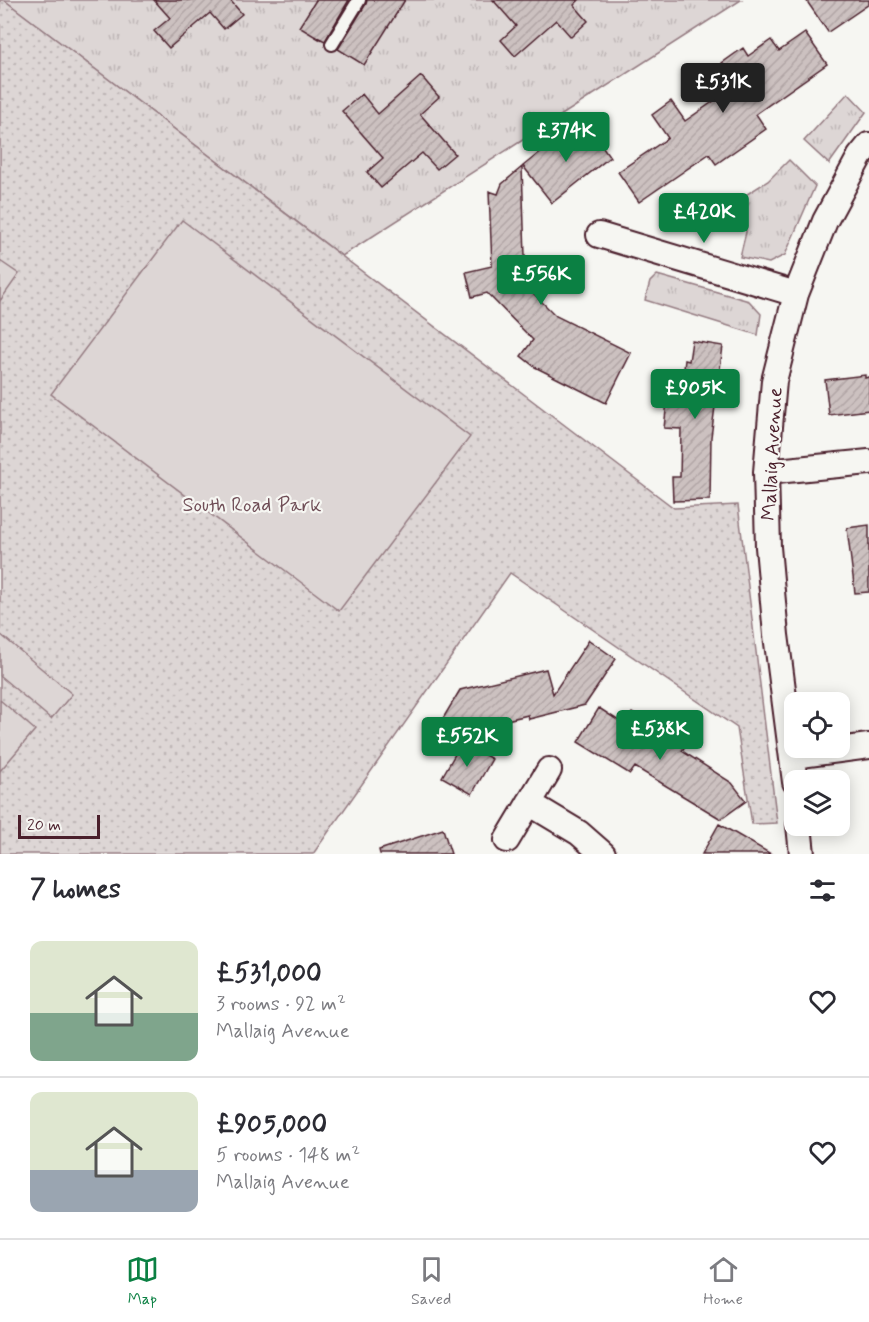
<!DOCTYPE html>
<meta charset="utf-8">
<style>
:root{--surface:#fff;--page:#f7f7f7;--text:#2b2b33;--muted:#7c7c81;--line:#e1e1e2;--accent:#0b8043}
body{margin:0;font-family:Mynerve,sans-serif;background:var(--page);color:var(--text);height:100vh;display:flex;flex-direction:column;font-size:22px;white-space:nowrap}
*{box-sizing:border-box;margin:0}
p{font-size:20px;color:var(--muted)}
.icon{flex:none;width:33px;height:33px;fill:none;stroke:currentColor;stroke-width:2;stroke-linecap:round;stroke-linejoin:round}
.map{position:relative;height:854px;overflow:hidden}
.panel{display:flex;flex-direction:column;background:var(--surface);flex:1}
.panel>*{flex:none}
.controls{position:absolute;left:784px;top:692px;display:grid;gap:12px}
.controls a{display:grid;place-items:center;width:66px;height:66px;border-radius:12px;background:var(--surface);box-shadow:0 3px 15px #0003;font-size:30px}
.scale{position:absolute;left:18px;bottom:15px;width:82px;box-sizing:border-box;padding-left:6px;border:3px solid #4a1f2b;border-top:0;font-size:16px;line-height:21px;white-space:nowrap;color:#4a1f2b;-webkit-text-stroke:4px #f6f6f2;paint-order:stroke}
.price{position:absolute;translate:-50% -51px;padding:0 14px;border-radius:6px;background:var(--accent);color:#fff;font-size:20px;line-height:39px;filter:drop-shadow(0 2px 3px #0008)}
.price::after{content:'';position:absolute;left:50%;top:36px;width:18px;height:14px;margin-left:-9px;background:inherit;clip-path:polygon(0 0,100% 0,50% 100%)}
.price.current{background:#222;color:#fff}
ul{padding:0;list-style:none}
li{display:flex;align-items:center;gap:18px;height:150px;padding:0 30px}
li+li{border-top:2px solid var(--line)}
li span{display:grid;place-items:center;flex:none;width:168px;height:120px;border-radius:12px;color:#555}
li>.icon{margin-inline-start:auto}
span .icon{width:72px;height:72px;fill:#fffc;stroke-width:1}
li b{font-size:26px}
h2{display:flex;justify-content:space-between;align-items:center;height:72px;padding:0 30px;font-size:26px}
.tab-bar{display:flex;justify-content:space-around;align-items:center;height:84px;border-top:2px solid var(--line);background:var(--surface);font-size:16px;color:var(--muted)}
.tab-bar a{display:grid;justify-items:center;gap:3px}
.tab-bar .current{color:var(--accent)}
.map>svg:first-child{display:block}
.grass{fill:url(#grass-tufts);stroke:#947a80;stroke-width:1.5}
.park{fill:url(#park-dots);stroke:#947a80;stroke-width:1.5}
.garden{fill:#ddd6d5;stroke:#947a80;stroke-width:1.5}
.building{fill:url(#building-hatch);stroke:#4a1f2b;stroke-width:1.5}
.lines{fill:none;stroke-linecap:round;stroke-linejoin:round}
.lane-casing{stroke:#4a1f2b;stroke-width:16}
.street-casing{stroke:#4a1f2b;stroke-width:28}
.lane{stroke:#f6f6f2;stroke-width:12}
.street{stroke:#f6f6f2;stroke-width:24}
.labels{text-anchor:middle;stroke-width:4.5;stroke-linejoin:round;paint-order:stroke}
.street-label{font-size:20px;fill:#4a1f2b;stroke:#f6f6f2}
.park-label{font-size:20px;fill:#6f4d56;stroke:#f6f6f2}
</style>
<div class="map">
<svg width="869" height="854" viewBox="0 0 869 854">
<defs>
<pattern id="grass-tufts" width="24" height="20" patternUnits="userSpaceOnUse" patternTransform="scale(1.5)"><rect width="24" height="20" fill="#ddd6d5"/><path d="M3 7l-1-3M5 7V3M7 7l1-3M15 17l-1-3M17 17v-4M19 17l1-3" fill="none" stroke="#bfb7b7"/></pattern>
<pattern id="park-dots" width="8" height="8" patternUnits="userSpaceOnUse" patternTransform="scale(1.5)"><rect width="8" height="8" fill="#ddd6d5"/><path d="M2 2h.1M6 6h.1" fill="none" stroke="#bfb7b7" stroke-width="1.8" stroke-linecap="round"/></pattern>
<pattern id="building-hatch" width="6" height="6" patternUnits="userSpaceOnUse" patternTransform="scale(1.5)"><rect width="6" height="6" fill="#ccc1c0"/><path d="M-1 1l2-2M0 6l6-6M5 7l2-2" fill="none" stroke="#b1a5a5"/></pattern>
</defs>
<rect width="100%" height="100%" fill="#f6f6f2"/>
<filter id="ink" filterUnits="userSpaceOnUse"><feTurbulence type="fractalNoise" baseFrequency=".0167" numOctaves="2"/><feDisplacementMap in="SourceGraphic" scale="12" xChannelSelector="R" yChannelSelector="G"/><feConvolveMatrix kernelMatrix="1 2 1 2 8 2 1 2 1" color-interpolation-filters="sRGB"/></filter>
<g filter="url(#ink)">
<path class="grass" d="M4,0H741L342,256Z
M848,93L866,112L829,164L804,141Z
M789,160L815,186L785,255L769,263L740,257L746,232L744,196L768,181Z
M657,275L749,301L761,314L758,335L645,300L650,282Z"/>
<path class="park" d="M0,0H4L674,508L738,505L777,823L752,824L737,728L510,573L313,854H0Z"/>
<path class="garden" d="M182,220L470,437L339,611L51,394Z
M0,261L19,274L0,301Z
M0,634L72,694L51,719L0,676Z
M0,700L35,730L0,771Z"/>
<path class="building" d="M154,0H230L242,14L224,29L210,13L169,48L154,31L170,18Z
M316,0H349L325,41L319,38V39L299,27Z
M367,0H405L364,65L338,49L366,4Z
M493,0H579L574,5L588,21L571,37L556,20L515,56L501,40L516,26Z
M806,0H869V4L828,32Z
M805,33L827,64L756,114L766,129L716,164L709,154L639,202L618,172L668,138L652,115L671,101L685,121L737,85L722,63L743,48L748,56L771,40L779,51Z
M421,76L439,97L420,114L455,154L437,169L422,153L381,188L367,172L383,158L342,111L362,94L378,114Z
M589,127L610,157L552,203L523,166L566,131L572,139Z
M522,167L526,286L556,316L631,353L606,403L535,367L521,356L533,340L487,293L472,297L466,272L492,266L489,191L498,194L502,184Z
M692,341L723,346L711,437L710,500L673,501L672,477H680L681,429L664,428L669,385L682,386L685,360L689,361Z
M865,375V378L869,377V410L829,415L825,380Z
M869,525V592L855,593L847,528Z
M589,640L616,659L585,705L529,719L528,715L452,733L439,725L460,690L546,669L553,694Z
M599,708L625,725L632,713L685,746L682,751L732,783L746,801L721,819L635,767L630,774L578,742Z
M462,742L492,759L472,794L442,777Z
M719,824L771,854H702Z
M443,829L451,854H380L379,850Z"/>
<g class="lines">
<defs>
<path id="lane" d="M332,44L359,0"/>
<path id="street" d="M599,235L796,294
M766,472L869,462
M793,756L869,746
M795,782L776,635L768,547L766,472L774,381L796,294L825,221L860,156L869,145
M529,803L579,833L603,854
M799,825L802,854
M507,840L549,770"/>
</defs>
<use href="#lane" class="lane-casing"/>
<use href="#street" class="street-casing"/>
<use href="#lane" class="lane"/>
<use href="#street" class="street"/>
</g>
</g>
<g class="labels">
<g class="street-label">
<text transform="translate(771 454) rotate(-87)" y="7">Mallaig Avenue</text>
</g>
<g class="park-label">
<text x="252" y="511">South Road Park</text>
</g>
</g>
</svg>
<div class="controls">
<a><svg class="icon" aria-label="locate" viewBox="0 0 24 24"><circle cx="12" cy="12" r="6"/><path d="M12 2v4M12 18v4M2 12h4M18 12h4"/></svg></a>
<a><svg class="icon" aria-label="layers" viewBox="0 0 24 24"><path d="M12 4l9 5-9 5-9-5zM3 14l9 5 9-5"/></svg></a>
</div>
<div class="scale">20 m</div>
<b class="price current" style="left:723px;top:114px">£531K</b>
<b class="price" style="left:566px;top:163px">£374K</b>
<b class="price" style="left:704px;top:244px">£420K</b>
<b class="price" style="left:541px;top:306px">£556K</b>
<b class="price" style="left:695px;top:420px">£905K</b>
<b class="price" style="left:660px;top:761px">£538K</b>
<b class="price" style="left:467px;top:768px">£552K</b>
</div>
<section class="panel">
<h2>7 homes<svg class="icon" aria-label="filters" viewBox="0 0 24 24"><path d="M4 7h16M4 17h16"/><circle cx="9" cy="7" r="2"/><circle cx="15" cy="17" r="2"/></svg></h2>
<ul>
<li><span style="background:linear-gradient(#dfe7d0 60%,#7fa58c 0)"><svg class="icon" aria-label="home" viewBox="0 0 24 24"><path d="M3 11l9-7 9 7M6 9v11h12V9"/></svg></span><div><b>£531,000</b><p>3 rooms · 92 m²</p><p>Mallaig Avenue</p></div><svg class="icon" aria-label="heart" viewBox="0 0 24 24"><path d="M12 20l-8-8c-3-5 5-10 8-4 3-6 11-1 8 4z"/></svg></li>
<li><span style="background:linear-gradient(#dfe7d0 65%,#9aa5b1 0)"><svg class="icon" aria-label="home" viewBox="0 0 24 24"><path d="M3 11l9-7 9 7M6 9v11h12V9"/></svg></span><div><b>£905,000</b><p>5 rooms · 148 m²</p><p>Mallaig Avenue</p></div><svg class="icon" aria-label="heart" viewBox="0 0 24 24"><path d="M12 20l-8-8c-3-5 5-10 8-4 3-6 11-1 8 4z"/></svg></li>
</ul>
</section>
<nav class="tab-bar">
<a class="current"><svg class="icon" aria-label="map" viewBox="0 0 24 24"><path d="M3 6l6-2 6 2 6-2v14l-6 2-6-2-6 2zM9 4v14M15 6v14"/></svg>Map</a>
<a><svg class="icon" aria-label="saved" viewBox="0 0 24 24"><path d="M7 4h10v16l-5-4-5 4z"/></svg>Saved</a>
<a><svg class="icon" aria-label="home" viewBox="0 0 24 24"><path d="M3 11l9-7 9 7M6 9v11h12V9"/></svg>Home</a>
</nav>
